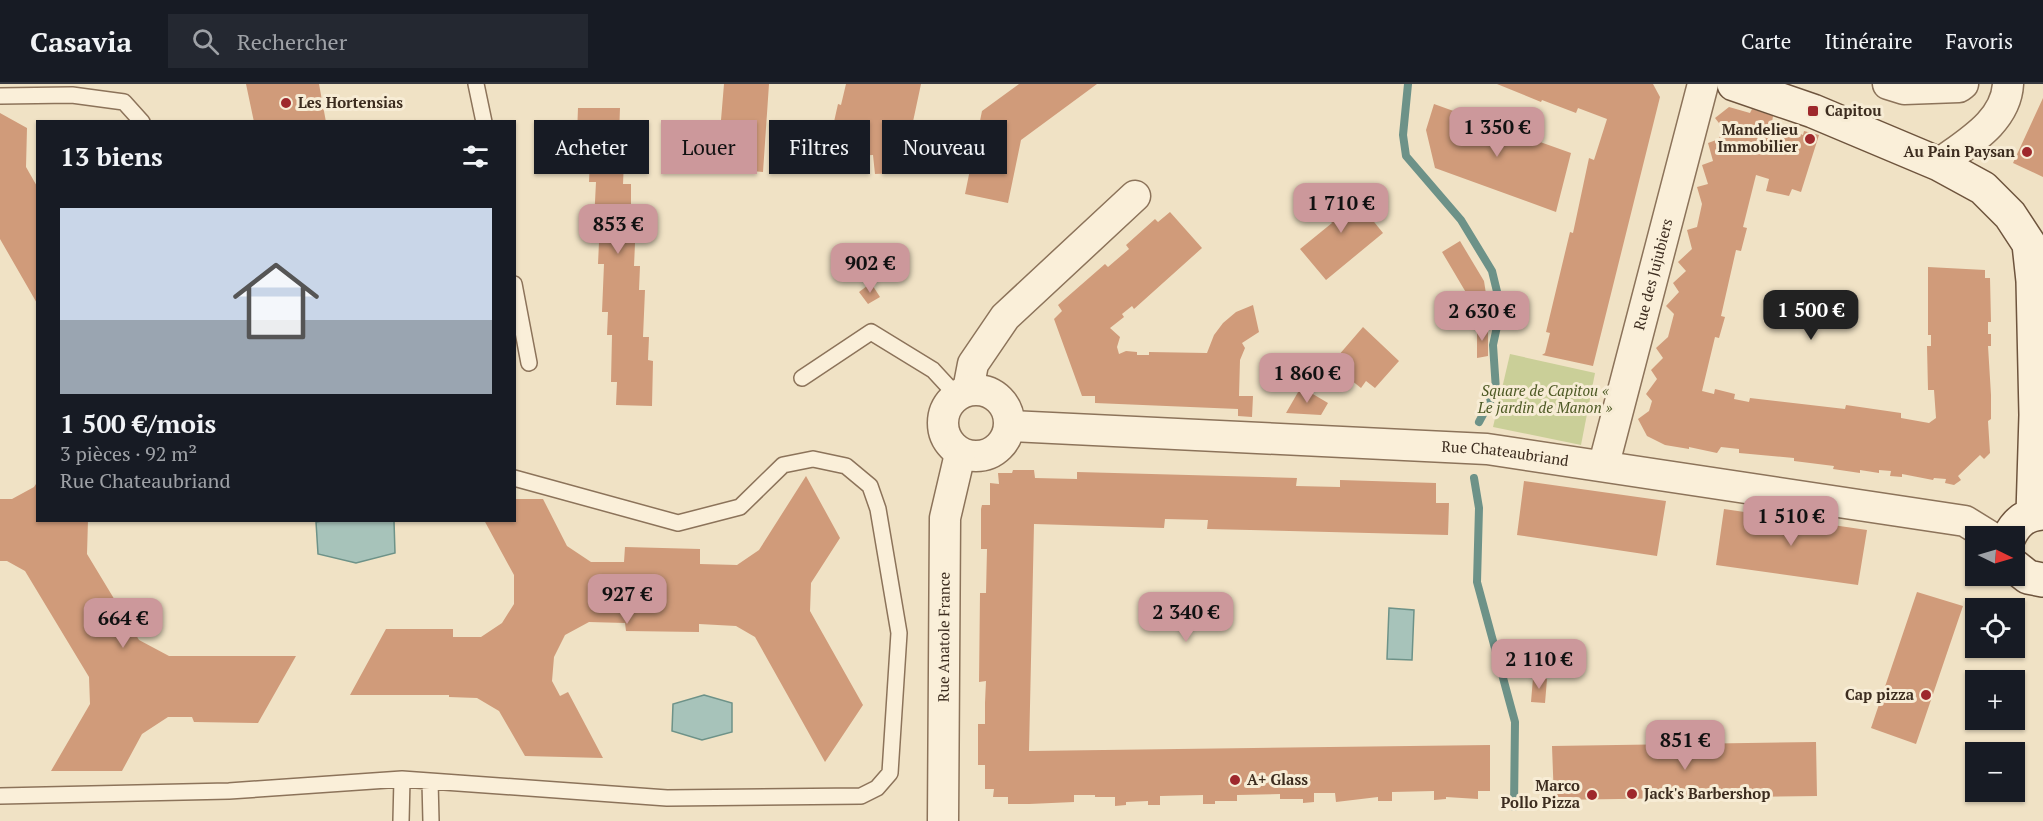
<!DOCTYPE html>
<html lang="fr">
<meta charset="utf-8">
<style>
:root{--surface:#171b24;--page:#242831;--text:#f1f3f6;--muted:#9ea1a6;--line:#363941;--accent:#cc989b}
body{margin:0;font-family:"PT Serif",serif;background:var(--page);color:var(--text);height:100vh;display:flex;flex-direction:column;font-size:22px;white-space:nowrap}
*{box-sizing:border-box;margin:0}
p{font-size:20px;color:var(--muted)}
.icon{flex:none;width:33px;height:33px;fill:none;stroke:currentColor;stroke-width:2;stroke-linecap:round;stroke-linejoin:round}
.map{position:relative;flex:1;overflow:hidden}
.drawer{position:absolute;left:36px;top:36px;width:480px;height:402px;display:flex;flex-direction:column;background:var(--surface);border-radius:0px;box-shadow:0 2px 4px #0004}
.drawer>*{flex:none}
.guide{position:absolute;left:534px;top:36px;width:570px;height:54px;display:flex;gap:12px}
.needle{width:39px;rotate:95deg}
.buttons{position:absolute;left:1965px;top:442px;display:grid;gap:12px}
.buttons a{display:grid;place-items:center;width:60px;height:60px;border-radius:0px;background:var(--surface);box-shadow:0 2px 4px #0004;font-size:30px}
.price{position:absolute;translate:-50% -51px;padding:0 14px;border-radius:12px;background:var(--accent);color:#111;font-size:20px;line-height:39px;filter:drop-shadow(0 2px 3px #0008)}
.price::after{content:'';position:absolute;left:50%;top:36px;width:18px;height:14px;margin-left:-9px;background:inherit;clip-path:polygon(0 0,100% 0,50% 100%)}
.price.selected{background:#222;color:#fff}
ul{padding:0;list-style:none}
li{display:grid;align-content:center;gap:12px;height:318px;padding:0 24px}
li span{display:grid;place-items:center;height:186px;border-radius:0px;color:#555}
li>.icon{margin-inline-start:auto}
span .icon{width:108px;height:108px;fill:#fffc;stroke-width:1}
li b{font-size:26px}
h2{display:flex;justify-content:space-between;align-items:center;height:72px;padding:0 24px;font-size:26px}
.pill{padding:0 21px;border-radius:0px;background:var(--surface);box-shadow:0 2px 4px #0004;font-size:21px;line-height:54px}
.pill.selected{background:var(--accent);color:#111}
header{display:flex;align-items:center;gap:36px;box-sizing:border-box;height:84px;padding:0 30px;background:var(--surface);border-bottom:2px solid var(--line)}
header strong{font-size:28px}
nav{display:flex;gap:33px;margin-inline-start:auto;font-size:21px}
.search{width:420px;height:54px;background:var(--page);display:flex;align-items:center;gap:15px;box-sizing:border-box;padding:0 21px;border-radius:0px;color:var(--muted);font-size:22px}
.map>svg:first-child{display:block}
.green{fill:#cacf98}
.water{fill:#a7c3ba;stroke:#6d9288;stroke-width:1.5}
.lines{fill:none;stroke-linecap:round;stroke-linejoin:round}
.stream{stroke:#6d9288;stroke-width:8}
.building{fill:#d09b7a}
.lane-casing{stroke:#8c735a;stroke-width:18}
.street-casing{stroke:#8c735a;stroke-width:33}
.secondary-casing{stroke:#6e543d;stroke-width:36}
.lane{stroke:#faefd9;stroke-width:15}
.street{stroke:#faefd9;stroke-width:30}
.secondary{stroke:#faefd9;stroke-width:33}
.poi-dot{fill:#9e282c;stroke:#f7ecd5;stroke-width:2}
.labels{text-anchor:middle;stroke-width:6;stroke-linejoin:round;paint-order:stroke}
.poi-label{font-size:15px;font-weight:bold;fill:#3c2c1f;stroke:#f7ecd5;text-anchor:start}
.street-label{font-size:15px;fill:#3c2c1f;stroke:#f7ecd5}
.park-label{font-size:15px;font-style:italic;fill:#4d5924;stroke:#f7ecd5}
</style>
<header>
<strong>Casavia</strong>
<div class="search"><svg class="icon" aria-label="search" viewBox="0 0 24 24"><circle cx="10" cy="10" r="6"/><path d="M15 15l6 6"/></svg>Rechercher</div>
<nav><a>Carte</a><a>Itinéraire</a><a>Favoris</a></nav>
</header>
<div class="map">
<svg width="2043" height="737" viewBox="0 0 2043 737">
<rect width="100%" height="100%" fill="#f0e2c5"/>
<path class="green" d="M1510,270L1595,289L1581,361L1493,343Z"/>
<path class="water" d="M322,437H394L395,469L356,479L318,470L316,438Z
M1389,524L1414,526L1412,576L1387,575Z
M704,611L732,619V648L702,656L672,647L673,620Z"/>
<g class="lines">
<path class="stream" d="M1408,0L1403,51L1406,72L1461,136L1492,187L1501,224L1493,261L1496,306L1479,338
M1474,394L1479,424L1477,498L1515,638L1514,723"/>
</g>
<path class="building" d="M246,0H319L326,38H254Z
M724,0H769L763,88L717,84Z
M846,0H921L908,61L901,62L902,89L875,90L873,71L852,72L853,66L829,60L838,20L841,21Z
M1019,0H1097L1021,56L1008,119L965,110L982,27Z
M1497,0H1653L1660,13L1593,282L1542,271L1545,269L1550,249L1546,248L1570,148L1573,149L1589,74L1594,76L1607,35L1578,24L1576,29L1542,16L1541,18Z
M2043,14V93L2013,79Z
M1434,20L1571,69L1556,128L1435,84L1426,46Z
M1729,23L1750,29L1752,25L1773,32L1772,38L1803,51L1804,47L1819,51L1801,108L1792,105L1789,112L1766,107L1769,95L1756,91L1743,143L1747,144L1741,167L1736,166L1721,232L1725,233L1719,254L1715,253L1702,307L1714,310L1715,305L1735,310L1734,315L1749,318L1750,314L1845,325L1846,321L1901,329V334L1929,339L1936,334L1934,306H1928L1927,262H1931V251H1928V183L1985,186V194H1990L1991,238H1988V250H1991V262H1988L1991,311V335L1988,337L1990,369L1984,375L1980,371L1958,392L1961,396L1954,401L1945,399L1946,395L1934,394L1933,396L1902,390V393L1890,392L1891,387L1879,386V389L1860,386V389L1833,385L1834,382L1794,377V374L1739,369V365L1721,363L1717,369L1689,363V365L1665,361L1647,352L1638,335L1649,327L1652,317L1646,310L1657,295L1651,286L1663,274L1656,264L1668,253L1674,230L1666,222L1679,208L1673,199L1686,187L1678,178L1692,165L1687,146L1697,143L1702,120L1697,103L1708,100L1702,81L1713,77L1708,59L1719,55L1722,43L1715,34Z
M578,24H620L619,52L625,53L623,100H631V136L636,137L634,182H640L639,206H645L643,253H649L648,276L653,277L652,322L616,321L617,298H611L612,251H607L608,228H602L604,180H598L599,158L593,157L596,98H589L590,75H582L583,50H577Z
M0,29L27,44L26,83L38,104V221L0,155Z
M1345,102L1383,149L1326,196L1300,165L1332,139L1319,123Z
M1170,128L1202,164L1134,225L1132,222L1122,230L1124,233L1110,244L1120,253L1117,263L1119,270L1126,267L1137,268V271H1149V268L1207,269L1214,251L1223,239L1236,228L1253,221L1259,248L1242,259L1245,264L1240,276L1239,312H1253L1252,333L1238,332V325L1095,319V312H1082L1054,235L1062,227L1058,221L1105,180L1108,183L1129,165L1126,161L1155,135L1158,138Z
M1460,157L1484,197L1487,216L1474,222L1442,168Z
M871,199L880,213L868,220L859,208Z
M1477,242H1488V272L1477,274Z
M1363,243L1399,277L1375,304L1366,297L1361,304L1341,288L1348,280L1338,272Z
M1301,303L1328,319L1321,331L1286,329Z
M1013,386H1034L1035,394L1077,395V388L1297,394L1296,402L1340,403V396L1436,399V419H1449L1448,451L1207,445L1208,436L1165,435L1164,444L1034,440L1029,667L1490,661V707H1478V715L1446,713V715L1434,716V707L1392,708V717H1378V713L1336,718L1335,709H1314V718L1303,719V715H1280V710L1237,711V717H1215V720H1203V711L1160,712V721H1148V717L1126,718V721L1115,722V713H1095V711H1074V718L1029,720H1008V713H993L994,705H985V681H978V640H985V619L986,597L979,598L980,509H986L987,465H981V425L982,421H990V399L999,400L998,389H1012Z
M806,392L840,454L811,499L810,527L863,621L825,678L755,553L736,542L699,540V548L626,547L625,539L589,538L565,551L554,573L552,597L560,612L568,608L603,674L525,672L499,627L477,614L449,613V611H350L386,545H453V553H481L502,539L514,520V491L484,436H514V415H543L567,462L591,478H624L625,463L700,465V480L737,481L759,466Z
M38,397V436H88L87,470L139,556L169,572H296L258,639L194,638L192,633H168L142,650L122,687H51L90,620L89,593L25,487L7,477H0V415H12L34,403Z
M1524,397L1666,417L1657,472L1517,451Z
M1724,425L1867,446L1858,501L1716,481Z
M1917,508L1963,522L1916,660L1871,644Z
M1533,594L1547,595L1545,619L1531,618Z
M1816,658L1817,712L1554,716L1552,662Z"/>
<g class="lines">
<defs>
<path id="lane" d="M476,0L484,38
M0,12L72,11L124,18L142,38
M514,200L529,279
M802,294L871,248L933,286L957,312
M430,697L431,737
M0,712L229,707L402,695L667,714L861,712L877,704L890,689L899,549L878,425L870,402L846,382L813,375L783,381L740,423L678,439L514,394
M401,737L402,695"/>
<g id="street">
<path d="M1888,0L1904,5L1959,3L1963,0"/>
<path d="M1939,80C1967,59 2006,38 2008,0"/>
<path d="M968,306L973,280L1005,233L1135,112"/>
<circle cx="976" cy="339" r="33"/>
<path id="s1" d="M1010,342L1487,365L1965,437L1991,453"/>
<path id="s2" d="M1604,380L1703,0"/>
<path id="s3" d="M943,737L945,434L960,370"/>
</g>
<path id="secondary" d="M1734,0L1813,27L1939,80L1983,104L2010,131L2029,160L2033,197L2036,331L2033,430
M2009,453C2016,438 2026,430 2043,429
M2014,482L2028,493L2043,496"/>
</defs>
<use href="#lane" class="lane-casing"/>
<use href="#street" class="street-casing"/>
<use href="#secondary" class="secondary-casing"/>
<use href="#lane" class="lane"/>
<use href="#street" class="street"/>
<use href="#secondary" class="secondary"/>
</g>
<g class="poi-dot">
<circle cx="286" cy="19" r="6"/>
<rect x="1807" y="21" width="12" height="12" rx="3"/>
<circle cx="1810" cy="55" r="6"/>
<circle cx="2027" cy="68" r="6"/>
<circle cx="1926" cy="611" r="6"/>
<circle cx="1235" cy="696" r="6"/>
<circle cx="1632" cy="710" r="6"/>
<circle cx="1592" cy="711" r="6"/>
</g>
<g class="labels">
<g class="poi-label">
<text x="298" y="24">Les Hortensias</text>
<text x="1825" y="32">Capitou</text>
<text x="1798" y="51" text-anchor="end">Mandelieu<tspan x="1798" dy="17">Immobilier</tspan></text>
<text x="2015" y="73" text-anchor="end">Au Pain Paysan</text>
<text x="1914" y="616" text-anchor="end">Cap pizza</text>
<text x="1247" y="701">A+ Glass</text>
<text x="1580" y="707" text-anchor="end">Marco<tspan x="1580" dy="17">Pollo Pizza</tspan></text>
<text x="1644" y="715">Jack's Barbershop</text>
</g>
<g class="street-label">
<text dy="5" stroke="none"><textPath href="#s2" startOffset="196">Rue des Jujubiers</textPath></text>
<text dy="5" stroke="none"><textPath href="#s1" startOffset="496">Rue Chateaubriand</textPath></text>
<text dy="5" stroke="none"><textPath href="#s3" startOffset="184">Rue Anatole France</textPath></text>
</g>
<g class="park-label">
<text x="1545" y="312">Square de Capitou «<tspan x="1545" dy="17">Le jardin de Manon »</tspan></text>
</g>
</g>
</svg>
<div class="buttons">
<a><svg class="needle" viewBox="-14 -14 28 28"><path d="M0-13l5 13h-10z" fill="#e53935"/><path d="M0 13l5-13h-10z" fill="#9ea1a6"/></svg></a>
<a><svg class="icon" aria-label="locate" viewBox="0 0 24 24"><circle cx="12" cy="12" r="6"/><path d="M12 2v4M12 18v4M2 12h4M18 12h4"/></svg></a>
<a>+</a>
<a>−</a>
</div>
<b class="price" style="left:1497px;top:74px">1 350 €</b>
<b class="price" style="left:1341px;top:150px">1 710 €</b>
<b class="price" style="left:618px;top:171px">853 €</b>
<b class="price" style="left:870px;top:210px">902 €</b>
<b class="price selected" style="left:1811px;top:257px">1 500 €</b>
<b class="price" style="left:1482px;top:258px">2 630 €</b>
<b class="price" style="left:1307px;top:320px">1 860 €</b>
<b class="price" style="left:1791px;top:463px">1 510 €</b>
<b class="price" style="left:627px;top:541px">927 €</b>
<b class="price" style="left:1186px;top:559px">2 340 €</b>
<b class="price" style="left:123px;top:565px">664 €</b>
<b class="price" style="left:1539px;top:606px">2 110 €</b>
<b class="price" style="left:1685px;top:687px">851 €</b>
<div class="guide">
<a class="pill">Acheter</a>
<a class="pill selected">Louer</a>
<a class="pill">Filtres</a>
<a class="pill">Nouveau</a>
</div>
<section class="drawer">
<h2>13 biens<svg class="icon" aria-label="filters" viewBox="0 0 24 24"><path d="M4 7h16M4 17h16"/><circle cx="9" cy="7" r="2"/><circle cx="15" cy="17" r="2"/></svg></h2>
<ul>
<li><span style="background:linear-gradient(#c9d6e8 60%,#9aa5b1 0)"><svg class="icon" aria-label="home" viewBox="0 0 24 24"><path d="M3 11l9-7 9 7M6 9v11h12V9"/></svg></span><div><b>1 500 €/mois</b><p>3 pièces · 92 m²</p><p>Rue Chateaubriand</p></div></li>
</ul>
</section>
</div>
